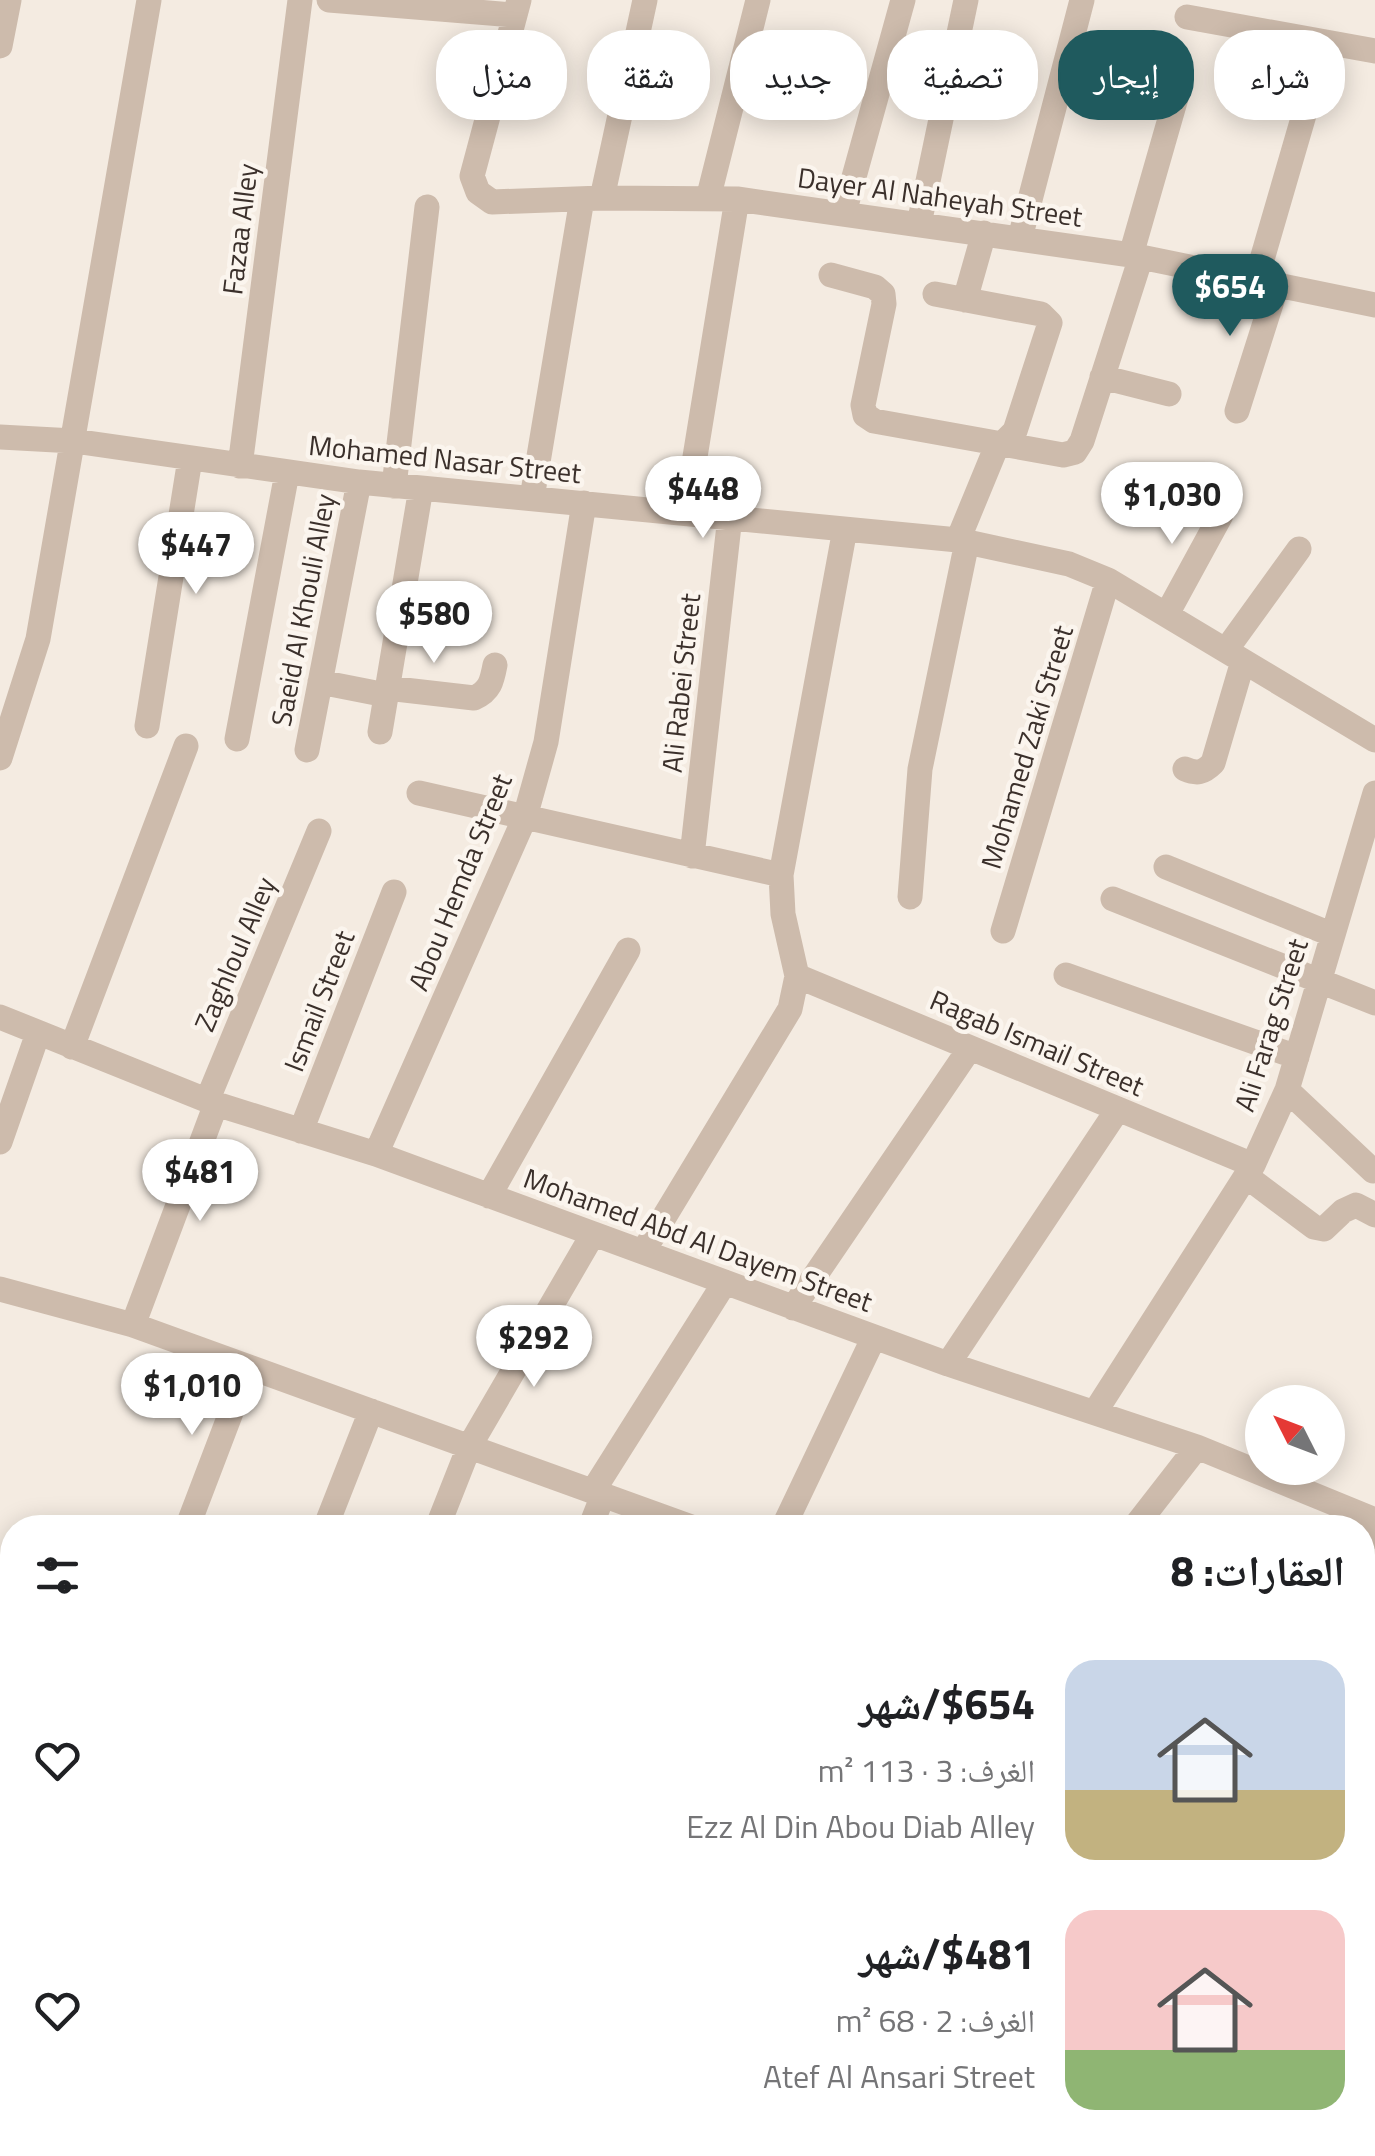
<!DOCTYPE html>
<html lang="ar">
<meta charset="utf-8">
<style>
:root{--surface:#fff;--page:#f6f6f6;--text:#202124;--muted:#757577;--accent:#1f5a5e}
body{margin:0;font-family:"Titillium Web","Noto Naskh Arabic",sans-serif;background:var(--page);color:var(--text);direction:rtl;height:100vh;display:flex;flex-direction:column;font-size:38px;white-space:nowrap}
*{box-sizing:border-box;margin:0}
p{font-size:32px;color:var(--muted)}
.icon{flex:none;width:55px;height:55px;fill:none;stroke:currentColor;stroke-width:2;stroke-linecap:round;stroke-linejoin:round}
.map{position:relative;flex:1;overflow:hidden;direction:ltr}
.panel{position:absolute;left:0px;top:1515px;width:1375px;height:642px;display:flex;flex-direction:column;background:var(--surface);border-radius:40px 40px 0 0;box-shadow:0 5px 25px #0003;direction:rtl}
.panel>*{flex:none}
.top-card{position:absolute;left:30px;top:30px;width:1315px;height:90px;direction:rtl;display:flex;gap:20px}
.needle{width:65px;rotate:312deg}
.controls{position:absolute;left:1245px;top:1385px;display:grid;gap:20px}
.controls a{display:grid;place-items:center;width:100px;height:100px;border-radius:50%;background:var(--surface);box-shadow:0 5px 25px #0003;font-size:50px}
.price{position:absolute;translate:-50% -85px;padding:0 22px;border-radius:35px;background:#fff;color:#222;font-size:32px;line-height:65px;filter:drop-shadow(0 2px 5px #0008)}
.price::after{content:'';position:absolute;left:50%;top:60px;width:30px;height:22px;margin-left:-15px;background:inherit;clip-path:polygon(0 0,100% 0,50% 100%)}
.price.current{background:var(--accent);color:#fff}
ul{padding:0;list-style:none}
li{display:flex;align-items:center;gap:30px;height:250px;padding:0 30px}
li span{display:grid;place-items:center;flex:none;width:280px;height:200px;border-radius:30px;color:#555}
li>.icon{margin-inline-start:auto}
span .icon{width:120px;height:120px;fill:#fffc;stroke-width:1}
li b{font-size:42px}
h2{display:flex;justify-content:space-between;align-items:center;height:120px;padding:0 30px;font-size:42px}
.tag{padding:0 35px;border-radius:40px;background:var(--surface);box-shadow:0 5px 25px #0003;font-size:35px;line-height:90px}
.tag.current{background:var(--accent);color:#fff}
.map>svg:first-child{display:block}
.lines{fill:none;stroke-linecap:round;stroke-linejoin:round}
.minor{stroke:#cdbbac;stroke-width:25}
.labels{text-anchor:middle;stroke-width:9;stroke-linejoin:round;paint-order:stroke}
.street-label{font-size:28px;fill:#3b302b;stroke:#fbf5ee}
</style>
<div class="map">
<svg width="1375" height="2156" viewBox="0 0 1375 2156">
<rect width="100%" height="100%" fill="#f4ebe1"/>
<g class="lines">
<path class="minor" d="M329,0L514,15
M519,0L472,176L478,192L492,202L602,198L737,199L1131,255L1375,305
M1187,17L1375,51
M0,46L9,0
M602,198L645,0
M708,199L758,0
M844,213L903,0
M919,224L966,0
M1020,238L1082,0
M1131,255L1180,84
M831,275L875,287L883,294L884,304L863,405L865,415L874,421L1002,444L1015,431L1050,323L1041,314L935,294
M1256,280L1306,108
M965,300L984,233
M1102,377L1169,394
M1237,411L1277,285
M0,437L74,441L359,482L958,540L1069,564L1108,580L1375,740
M1002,444L1063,455L1075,452L1082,441L1141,257
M240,466L300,0
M394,486L427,207
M532,498L582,199
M686,512L737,199
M958,540L998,443
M1167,614L1221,515V502L1186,478
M1226,650L1299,549
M320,682L386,695
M387,688L474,698C490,691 492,681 495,665
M147,726L190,459
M380,732L421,488
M237,739L287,473
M307,750L359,482
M0,758L38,639L149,0
M1185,769C1197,774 1203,773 1213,763L1243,661
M419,793L781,875
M692,856L730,516
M1166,867L1333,935
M910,897L920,769L967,542
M1113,899L1375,1003
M1003,931L1108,580
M1066,975L1297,1057
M797,976L1253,1165
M0,1017L216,1104L376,1154L948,1364L1197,1447L1375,1520
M72,1047L186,746
M1287,1090L1373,1171
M207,1101L319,831
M301,1131L394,892
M0,1142L38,1033
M376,1154L525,817L546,742L584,503
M1246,1176L1314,1227L1324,1229L1343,1211L1356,1205L1375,1215
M489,1196L628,950
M643,1252L790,1009L797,976L783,914L781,875L845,529
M0,1289L133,1325L694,1528
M793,1308L970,1048
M133,1325L216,1104
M948,1364L1118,1109
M1095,1412L1253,1165L1287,1090L1375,793
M593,1491L725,1282
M187,1528L248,1368
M325,1528L371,1411
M437,1528L469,1447L593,1234
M590,1528L603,1495
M783,1528L874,1337
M1134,1528L1197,1447
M1362,1544L1375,1530
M1362,1692L1375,1696
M0,1730L12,1734
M0,1905L12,1909
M1362,1933L1375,1904
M660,2145L686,2156
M573,2156L578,2145
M805,2156L810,2145
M1025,2156L1030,2145
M1268,2156L1273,2145"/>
</g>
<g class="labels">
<g class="street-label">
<text transform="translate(940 197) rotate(8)" y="10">Dayer Al Naheyah Street</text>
<text transform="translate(240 229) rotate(-83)" y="10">Fazaa Alley</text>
<text transform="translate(445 459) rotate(6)" y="10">Mohamed Nasar Street</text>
<text transform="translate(303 610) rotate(-79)" y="10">Saeid Al Khouli Alley</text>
<text transform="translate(681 683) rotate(-84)" y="10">Ali Rabei Street</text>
<text transform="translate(1027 747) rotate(-73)" y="10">Mohamed Zaki Street</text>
<text transform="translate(460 882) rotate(-68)" y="10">Abou Hemda Street</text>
<text transform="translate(235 954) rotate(-67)" y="10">Zaghloul Alley</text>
<text transform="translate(319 1001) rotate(-69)" y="10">Ismail Street</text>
<text transform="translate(1271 1025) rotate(-72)" y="10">Ali Farag Street</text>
<text transform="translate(1037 1043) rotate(23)" y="10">Ragab Ismail Street</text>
<text transform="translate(698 1240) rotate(20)" y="10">Mohamed Abd Al Dayem Street</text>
</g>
</g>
</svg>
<div class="controls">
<a><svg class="needle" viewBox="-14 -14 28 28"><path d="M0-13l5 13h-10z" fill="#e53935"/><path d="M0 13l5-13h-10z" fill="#757577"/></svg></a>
</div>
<b class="price current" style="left:1230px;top:339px">$654</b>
<b class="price" style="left:703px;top:541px">$448</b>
<b class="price" style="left:1172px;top:547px">$1,030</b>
<b class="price" style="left:196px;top:597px">$447</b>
<b class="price" style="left:434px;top:666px">$580</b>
<b class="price" style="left:200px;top:1224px">$481</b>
<b class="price" style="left:534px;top:1390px">$292</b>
<b class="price" style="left:192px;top:1438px">$1,010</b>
<div class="top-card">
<a class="tag">شراء</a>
<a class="tag current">إيجار</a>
<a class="tag">تصفية</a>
<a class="tag">جديد</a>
<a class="tag">شقة</a>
<a class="tag">منزل</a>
</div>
<section class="panel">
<h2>العقارات: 8<svg class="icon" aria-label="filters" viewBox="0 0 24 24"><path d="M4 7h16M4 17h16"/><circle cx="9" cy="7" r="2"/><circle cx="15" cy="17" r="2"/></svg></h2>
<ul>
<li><span style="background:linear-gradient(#c9d6e8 65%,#c2b280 0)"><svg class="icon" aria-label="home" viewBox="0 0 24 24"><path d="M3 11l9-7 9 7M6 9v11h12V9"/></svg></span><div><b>$654/شهر</b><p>الغرف: 3 · 113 m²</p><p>Ezz Al Din Abou Diab Alley</p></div><svg class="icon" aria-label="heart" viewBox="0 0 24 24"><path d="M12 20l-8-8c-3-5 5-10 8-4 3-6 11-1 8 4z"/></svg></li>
<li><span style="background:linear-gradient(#f6c9c9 70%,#8fb573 0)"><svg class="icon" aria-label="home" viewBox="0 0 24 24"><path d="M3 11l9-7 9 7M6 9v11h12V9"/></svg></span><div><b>$481/شهر</b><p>الغرف: 2 · 68 m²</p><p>Atef Al Ansari Street</p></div><svg class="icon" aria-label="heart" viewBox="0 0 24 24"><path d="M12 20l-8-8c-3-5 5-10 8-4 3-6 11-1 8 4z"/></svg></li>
</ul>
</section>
</div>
